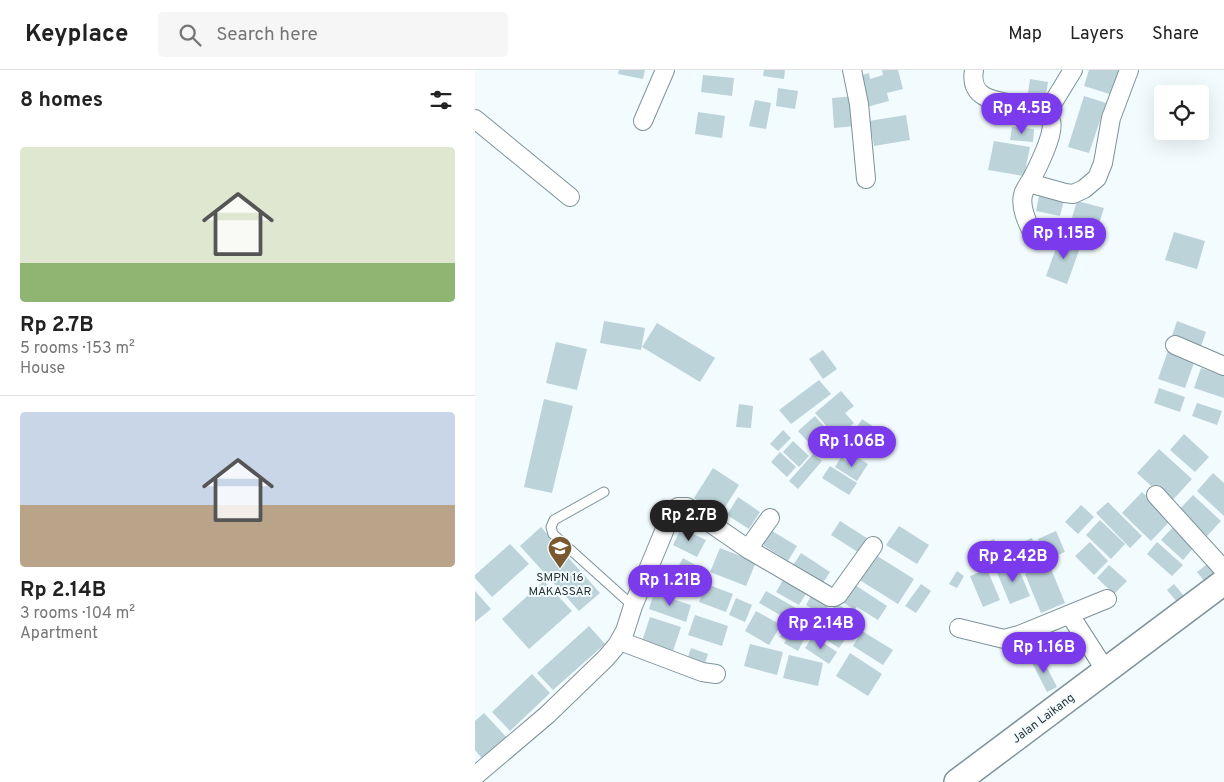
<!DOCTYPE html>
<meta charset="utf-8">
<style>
:root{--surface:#fff;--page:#f6f6f6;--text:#222;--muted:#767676;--line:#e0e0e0;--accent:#7c3aed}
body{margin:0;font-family:Overpass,sans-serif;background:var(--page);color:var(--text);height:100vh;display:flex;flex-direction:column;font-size:19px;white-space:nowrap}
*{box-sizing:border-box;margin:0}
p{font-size:16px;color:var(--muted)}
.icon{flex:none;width:28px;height:28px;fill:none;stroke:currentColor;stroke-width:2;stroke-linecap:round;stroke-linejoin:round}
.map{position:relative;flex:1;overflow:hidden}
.panel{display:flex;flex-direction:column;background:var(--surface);width:475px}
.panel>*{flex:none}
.controls{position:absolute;left:679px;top:15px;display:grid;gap:10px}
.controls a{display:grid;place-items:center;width:55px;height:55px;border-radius:5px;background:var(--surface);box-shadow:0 5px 20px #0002;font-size:25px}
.price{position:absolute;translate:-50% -42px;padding:0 11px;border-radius:18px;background:var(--accent);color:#fff;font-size:16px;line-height:32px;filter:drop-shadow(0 1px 2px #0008)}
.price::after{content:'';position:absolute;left:50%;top:30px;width:15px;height:11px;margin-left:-8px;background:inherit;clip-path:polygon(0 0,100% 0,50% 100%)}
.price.on{background:#222;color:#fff}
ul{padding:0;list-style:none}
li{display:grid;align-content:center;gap:10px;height:265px;padding:0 20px}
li+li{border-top:1px solid var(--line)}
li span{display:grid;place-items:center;height:155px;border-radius:5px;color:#555}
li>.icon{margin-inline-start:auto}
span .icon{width:90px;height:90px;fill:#fffc;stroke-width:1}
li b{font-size:21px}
h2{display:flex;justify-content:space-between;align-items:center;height:60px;padding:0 20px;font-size:21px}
header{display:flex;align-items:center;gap:30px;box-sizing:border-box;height:70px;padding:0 25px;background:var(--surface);border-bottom:1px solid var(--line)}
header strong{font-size:24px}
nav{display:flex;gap:28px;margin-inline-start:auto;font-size:18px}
.search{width:350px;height:45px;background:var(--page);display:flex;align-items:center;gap:12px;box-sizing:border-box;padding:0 18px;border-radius:5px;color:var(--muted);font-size:19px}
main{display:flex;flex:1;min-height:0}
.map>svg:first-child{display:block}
.building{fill:#bcd3da}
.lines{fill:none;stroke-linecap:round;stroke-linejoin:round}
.service-casing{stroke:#7d939a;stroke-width:11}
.minor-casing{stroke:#7d939a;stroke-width:20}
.secondary-casing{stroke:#7d939a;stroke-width:28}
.service{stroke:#fff;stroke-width:9}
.minor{stroke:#fff;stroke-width:18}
.secondary{stroke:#fff;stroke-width:25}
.labels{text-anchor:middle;stroke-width:4;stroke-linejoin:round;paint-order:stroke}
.poi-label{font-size:12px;fill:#283134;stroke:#f2fbfe}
.street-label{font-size:12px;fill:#283134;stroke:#f2fbfe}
</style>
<header>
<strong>Keyplace</strong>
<div class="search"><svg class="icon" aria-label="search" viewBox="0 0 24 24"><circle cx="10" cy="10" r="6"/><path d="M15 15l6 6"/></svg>Search here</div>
<nav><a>Map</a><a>Layers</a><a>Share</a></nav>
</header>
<main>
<section class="panel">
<h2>8 homes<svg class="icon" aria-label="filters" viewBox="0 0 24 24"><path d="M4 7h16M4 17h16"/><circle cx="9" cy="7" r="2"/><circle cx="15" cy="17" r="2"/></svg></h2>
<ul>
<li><span style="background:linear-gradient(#dfe7d0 75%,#8fb573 0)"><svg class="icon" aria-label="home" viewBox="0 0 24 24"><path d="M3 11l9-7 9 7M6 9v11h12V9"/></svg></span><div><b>Rp 2.7B</b><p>5 rooms · 153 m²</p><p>House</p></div></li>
<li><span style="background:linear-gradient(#c9d6e8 60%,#b9a48a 0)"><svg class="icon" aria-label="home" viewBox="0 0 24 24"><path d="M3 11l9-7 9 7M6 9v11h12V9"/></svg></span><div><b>Rp 2.14B</b><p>3 rooms · 104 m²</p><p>Apartment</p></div></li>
</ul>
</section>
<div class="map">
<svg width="749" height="712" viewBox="0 0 749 712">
<rect width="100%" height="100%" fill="#f2fbfe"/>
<path class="building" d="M144,0H170L168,9L143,4Z
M289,0H310L309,9L288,6Z
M407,0H423L428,19L412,23L414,31L392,37L384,6L394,3L395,9L408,5Z
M614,0H649L641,26L609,16Z
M228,5L259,8L257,26L226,22Z
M555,9L573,12L571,25L553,23Z
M303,18L323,21L320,39L301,36Z
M380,26L381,56L359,58L357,28Z
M609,26L631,33L614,83L593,77Z
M280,30L296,33L291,59L274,56Z
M223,42L250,46L247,68L220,64Z
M431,45L435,70L399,76L394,51Z
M537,57L559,59L558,72L535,70Z
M519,71L555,77L549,106L513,100Z
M565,121L590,126L585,146L561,141Z
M602,131L629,138L622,160L596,151Z
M699,162L730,171L722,199L690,190Z
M585,167L606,175L592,214L571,206Z
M129,251L170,258L166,280L125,273Z
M702,251L731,262L725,279L696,269Z
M182,253L240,288L225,312L167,277Z
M81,272L112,279L102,320L71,313Z
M694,278L721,287L710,318L683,309Z
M348,280L362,299L348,309L334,289Z
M726,298L749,306V328L719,318Z
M344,310L356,324L316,354L304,340Z
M684,318L710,327L705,342L679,333Z
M366,321L379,336L370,343L379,353L362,368L340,343Z
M69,329L98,336L77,423L49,417Z
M722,333L747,341L742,355L717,346Z
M264,334L278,336L276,358L261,357Z
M340,346L364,373L348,388L323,361Z
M387,349L405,361L396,375L378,363Z
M308,360L316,368L303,381L295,374Z
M709,364L734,387L720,402L695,380Z
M375,368L396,381L391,388L381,381L375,389L365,383Z
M318,371L334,386L324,397L308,382Z
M684,379L717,409L695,433L662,403Z
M305,382L321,397L312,407L296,392Z
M338,384L347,391L323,419L314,411Z
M366,387L377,394L382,387L393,394L382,411L360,397Z
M355,396L382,413L374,425L347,408Z
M238,398L264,415L245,445L219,428Z
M738,403L749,413V446L722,421Z
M667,422L697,449L676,471L647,443Z
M718,425L746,451L732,466L704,440Z
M263,427L285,442L274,459L252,445Z
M633,432L667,466L655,478L621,443Z
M606,435L619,447L603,464L590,452Z
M625,450L650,474L636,489L611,465Z
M365,451L395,470L386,484L356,465Z
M424,456L454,475L442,494L411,475Z
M699,456L720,476L708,490L686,470Z
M66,457L125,523L104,541L45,476Z
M206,458L231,470L222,487L198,475Z
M297,461L322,476L313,491L288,475Z
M581,461L590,482L571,490L563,469Z
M557,468L566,490L551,496L543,474Z
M519,469L528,490L514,496L505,475Z
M615,472L633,491L619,505L600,486Z
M682,472L708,495L697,506L672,484Z
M35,474L54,494L17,527L0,508V505Z
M245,478L281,492L271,516L235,502Z
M326,483L355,502L346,516L317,497Z
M399,484L439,509L423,534L383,509Z
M208,488L233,502L222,522L197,508Z
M736,491L744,503L731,513L722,502Z
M541,492L555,526L535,534L521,500Z
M574,494L590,533L566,543L550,504Z
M634,495L652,511L639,524L622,508Z
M512,499L525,530L508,537L495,506Z
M482,501L489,506L482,518L474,514Z
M311,505L334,519L324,535L301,522Z
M69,511L97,541L54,579L27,549Z
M377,513L412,536L403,550L382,537L380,540L366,531Z
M231,514L258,524L251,542L224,532Z
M446,514L456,521L441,543L430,536Z
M699,514L709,526L702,532L692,520Z
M339,520L356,531L348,545L331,535Z
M0,521L16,539L0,552Z
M291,521L321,538L314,550L284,533Z
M179,523L216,535L211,552L174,539Z
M261,528L277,535L270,552L254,545Z
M361,533L387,550L378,564L352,547Z
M281,541L306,555L294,575L270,561Z
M220,545L253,556L247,576L213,565Z
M175,547L206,557L198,581L167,571Z
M349,550L373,565L364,578L341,563Z
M114,556L130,574L78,620L62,603Z
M319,556L332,564L323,581L309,573L311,570L305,567L309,560L315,564Z
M387,561L418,580L408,595L378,576Z
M338,566L362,582L354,594L330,578Z
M275,574L308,582L302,605L269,596Z
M216,578L233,584L229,596L212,590Z
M375,583L407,604L393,626L361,606Z
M314,585L348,593L343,616L308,608Z
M566,586L582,617L572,622L556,591Z
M57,604L75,623L35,661L17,642Z
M9,643L34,670L9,691L0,680V651Z"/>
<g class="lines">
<defs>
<path id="service" d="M129,422L79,450L76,457L78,464L158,536"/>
<path id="minor" d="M377,0L384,34L391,109
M499,0C491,47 563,23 576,51C581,62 561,101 555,112C552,116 549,120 548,125C545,137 552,152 557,162
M571,44L598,0
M0,49L95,127
M168,51L190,0
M554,113L590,123L598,124L609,119L622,108L628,93L636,48L654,0
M700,275L749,296
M681,425L749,500
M273,479L355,527H359L363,525L398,476
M595,545L631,601
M484,558L529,569L544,565L632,529
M145,571L227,602L241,604
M0,706L72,645L131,588L142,575L150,561L158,536L197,442L203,437H212L273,479L295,448"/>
<path id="secondary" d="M482,712L749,512"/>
</defs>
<use href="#service" class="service-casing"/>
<use href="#minor" class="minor-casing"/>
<use href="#secondary" class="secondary-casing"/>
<use href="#service" class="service"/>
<use href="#minor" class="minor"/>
<use href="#secondary" class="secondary"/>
</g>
<defs>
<symbol id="school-pin" viewBox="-11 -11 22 30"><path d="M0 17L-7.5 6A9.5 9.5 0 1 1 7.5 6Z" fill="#7b5930" stroke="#f2fbfe"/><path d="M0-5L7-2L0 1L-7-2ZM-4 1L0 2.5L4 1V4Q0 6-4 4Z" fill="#fff"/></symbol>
</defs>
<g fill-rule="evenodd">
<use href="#school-pin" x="71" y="464" width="28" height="38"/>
</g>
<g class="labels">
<g class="poi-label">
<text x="85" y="511">SMPN 16<tspan x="85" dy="14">MAKASSAR</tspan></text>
</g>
<g class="street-label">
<text transform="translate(568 648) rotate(-37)" y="4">Jalan Laikang</text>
</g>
</g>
</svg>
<div class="controls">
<a><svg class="icon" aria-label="locate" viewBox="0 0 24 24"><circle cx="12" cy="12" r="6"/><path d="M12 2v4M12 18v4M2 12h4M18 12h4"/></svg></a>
</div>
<b class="price" style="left:547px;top:65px">Rp 4.5B</b>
<b class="price" style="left:589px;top:190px">Rp 1.15B</b>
<b class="price" style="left:377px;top:398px">Rp 1.06B</b>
<b class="price on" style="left:214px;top:472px">Rp 2.7B</b>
<b class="price" style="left:538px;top:513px">Rp 2.42B</b>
<b class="price" style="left:195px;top:537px">Rp 1.21B</b>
<b class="price" style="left:346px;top:580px">Rp 2.14B</b>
<b class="price" style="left:569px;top:604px">Rp 1.16B</b>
</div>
</main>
